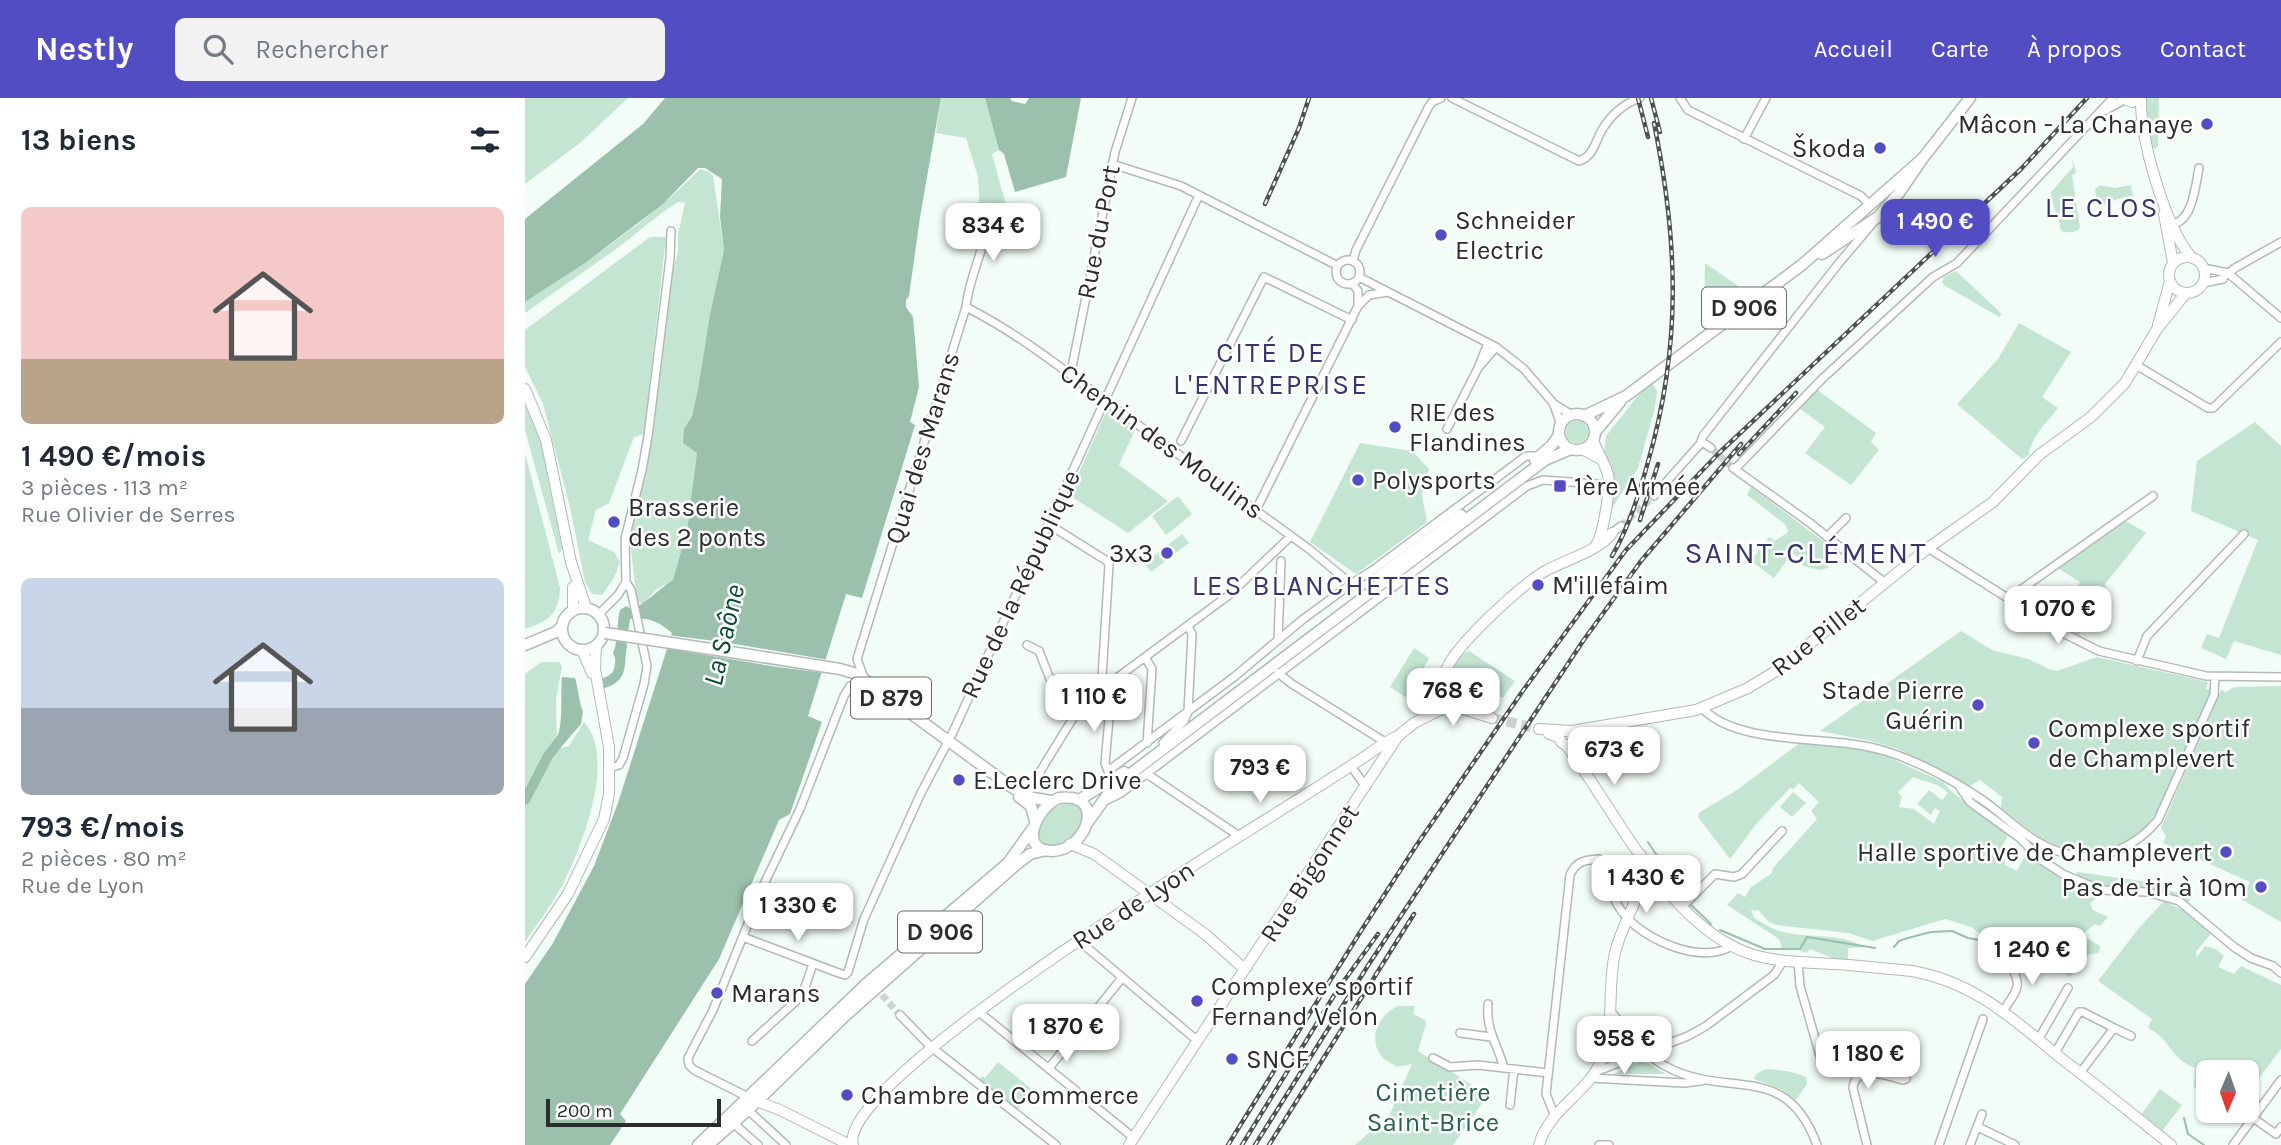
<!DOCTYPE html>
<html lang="fr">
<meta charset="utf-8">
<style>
:root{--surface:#fff;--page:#f2f2f3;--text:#1f2937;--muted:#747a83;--accent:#534dc4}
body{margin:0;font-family:Karla,sans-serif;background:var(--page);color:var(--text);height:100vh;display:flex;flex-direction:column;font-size:26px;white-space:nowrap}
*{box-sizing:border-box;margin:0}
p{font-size:23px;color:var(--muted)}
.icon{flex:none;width:38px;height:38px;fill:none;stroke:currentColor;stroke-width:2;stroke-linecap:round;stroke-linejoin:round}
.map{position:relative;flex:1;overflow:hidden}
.sheet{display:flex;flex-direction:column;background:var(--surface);width:525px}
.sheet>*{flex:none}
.needle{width:46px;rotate:182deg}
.buttons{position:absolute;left:1671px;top:962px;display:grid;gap:14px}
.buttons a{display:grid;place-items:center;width:63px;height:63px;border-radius:10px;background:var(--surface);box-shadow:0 2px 5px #0004;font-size:35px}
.scale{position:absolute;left:21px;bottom:18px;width:175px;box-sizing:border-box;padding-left:7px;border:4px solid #2a2d2b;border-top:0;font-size:19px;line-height:24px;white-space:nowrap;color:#2a2d2b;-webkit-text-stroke:5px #fff;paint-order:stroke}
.price{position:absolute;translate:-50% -60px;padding:0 16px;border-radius:14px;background:#fff;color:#222;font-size:23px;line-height:46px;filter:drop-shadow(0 2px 4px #0008)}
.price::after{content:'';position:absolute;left:50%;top:42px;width:21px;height:16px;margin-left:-10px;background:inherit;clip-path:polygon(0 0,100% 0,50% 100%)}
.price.active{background:var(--accent);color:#fff}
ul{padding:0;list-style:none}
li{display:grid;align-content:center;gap:14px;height:371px;padding:0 21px}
li span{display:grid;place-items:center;height:217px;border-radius:10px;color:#555}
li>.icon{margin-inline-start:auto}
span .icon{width:126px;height:126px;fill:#fffc;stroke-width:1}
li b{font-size:30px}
h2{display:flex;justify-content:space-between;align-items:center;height:84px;padding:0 21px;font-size:30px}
header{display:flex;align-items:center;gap:42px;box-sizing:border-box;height:98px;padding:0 35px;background:var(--accent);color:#fff}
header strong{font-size:33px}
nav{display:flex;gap:38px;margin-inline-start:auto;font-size:24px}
.search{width:490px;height:63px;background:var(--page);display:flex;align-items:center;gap:18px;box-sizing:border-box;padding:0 24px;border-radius:10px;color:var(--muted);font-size:26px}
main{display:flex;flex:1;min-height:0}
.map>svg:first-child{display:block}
.green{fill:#c3e5d1;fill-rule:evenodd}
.water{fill:#9bc0ab}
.pier{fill:#f3fdf7}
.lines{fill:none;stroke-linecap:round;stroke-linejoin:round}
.stream{stroke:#9bc0ab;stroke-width:2}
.river{stroke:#9bc0ab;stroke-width:10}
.street-tunnel{stroke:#cbd3ce;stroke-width:7;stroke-dasharray:7 3.5;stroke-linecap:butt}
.secondary-tunnel{stroke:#cbd3ce;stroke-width:10;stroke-dasharray:10 5;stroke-linecap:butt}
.street-casing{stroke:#b1bab4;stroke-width:10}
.secondary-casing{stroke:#b1bab4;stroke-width:12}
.primary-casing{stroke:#b1bab4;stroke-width:13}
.street{stroke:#fff;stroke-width:7}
.secondary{stroke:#fff;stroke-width:10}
.primary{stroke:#fff;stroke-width:10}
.rail-casing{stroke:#4e524f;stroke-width:4.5}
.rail{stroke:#fff;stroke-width:2;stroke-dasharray:5;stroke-linecap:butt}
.primary-bridge-casing{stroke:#b1bab4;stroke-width:13;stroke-linecap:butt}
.primary-bridge{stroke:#fff;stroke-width:10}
.poi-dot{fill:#534dc4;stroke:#fff;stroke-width:2.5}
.labels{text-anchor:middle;stroke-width:5;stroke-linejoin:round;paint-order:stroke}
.shield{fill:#fff;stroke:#6a6c6b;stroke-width:2}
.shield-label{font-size:24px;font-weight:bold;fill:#2a2d2b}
.poi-label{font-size:26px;fill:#2a2d2b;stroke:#fff;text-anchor:start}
.street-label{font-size:26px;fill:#2a2d2b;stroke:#fff}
.park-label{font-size:26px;fill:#276346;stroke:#fff}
.neighbourhood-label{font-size:28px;letter-spacing:2px;fill:#353571;stroke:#fff}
.water-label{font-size:28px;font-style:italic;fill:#074b30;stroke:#fff}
.quarter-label{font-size:30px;letter-spacing:2px;fill:#353571;stroke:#fff}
</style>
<header>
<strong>Nestly</strong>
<div class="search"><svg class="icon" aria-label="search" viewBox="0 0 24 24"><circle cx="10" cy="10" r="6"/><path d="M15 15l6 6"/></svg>Rechercher</div>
<nav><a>Accueil</a><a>Carte</a><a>À propos</a><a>Contact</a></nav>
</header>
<main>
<section class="sheet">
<h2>13 biens<svg class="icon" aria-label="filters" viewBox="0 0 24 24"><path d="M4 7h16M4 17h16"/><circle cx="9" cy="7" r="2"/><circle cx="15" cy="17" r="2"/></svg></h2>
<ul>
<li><span style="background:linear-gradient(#f6c9c9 70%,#b9a48a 0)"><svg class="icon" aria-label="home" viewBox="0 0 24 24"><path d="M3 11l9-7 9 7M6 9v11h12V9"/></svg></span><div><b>1 490 €/mois</b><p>3 pièces · 113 m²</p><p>Rue Olivier de Serres</p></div></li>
<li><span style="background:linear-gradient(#c9d6e8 60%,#9aa5b1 0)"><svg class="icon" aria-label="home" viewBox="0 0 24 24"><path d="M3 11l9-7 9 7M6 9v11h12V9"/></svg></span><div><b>793 €/mois</b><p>2 pièces · 80 m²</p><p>Rue de Lyon</p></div></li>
</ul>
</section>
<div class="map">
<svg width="1756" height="1047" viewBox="0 0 1756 1047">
<rect width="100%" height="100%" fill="#f3fdf7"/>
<path class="green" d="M0,0H103L55,45L0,86Z
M416,0H460L474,52L467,56L484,118C473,121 465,118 455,120L453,79L441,40L411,35Z
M1621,0H1634L1633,47L1631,51L1625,49Z
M1547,59L1551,75L1547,77L1555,130C1551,135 1542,135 1536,133C1535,119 1526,108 1526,94L1548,69Z
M175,71L184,74L188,78L199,152L185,216L173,291L167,318L159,331L172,355L162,432L148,482L132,491L118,506L112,503L105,443L127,330L139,227L143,216L148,171L153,155V136L160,105L153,104L138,114L94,149L0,215V204C61,164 125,123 175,71Z
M1574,87L1590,90L1606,87L1608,98L1592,101L1573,110L1570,90L1574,89Z
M125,139H141L119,336L109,339L84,405L71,412L63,442L89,454L95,464L89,480L77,497L67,496L60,484L45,409L18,306L0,269V232Z
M1180,165L1222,194L1191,217L1179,214Z
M1431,173L1477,216L1474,219L1419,187L1417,184L1419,179Z
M1494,225L1546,254L1517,299L1533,310C1523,323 1505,340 1504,357L1497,361L1432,306L1473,261Z
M1127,285L1132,293L1130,310L1113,370L1085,413C1086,395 1092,371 1079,356L1081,338L1111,300Z
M1291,291L1351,335L1346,344L1354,352L1326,387L1280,355L1300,329L1274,310Z
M0,307L15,341L37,451L34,456L0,332Z
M581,314L588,315L610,332L594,367L643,403L603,435L544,397Z
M1041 334a11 11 0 1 1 22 0a11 11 0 1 1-22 0Z
M1730,324L1756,348V557L1709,543L1701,561L1676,550L1682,536L1694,540L1733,442L1666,413L1672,363Z
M835,345L887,353L904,371L897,397L902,424L831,476L785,444Z
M0,355L35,490C34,516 24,523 0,531Z
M1226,389L1305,448L1303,470L1294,472L1278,468L1276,461L1267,455L1249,480L1226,463L1244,439L1250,443L1263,434L1261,427L1222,397Z
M653,398L667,416L641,437L627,418Z
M1598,421L1621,435L1580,486L1581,489C1569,505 1564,521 1553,538L1511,511L1514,506L1549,530L1560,513L1556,509L1561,500L1550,493L1555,484L1531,469Z
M657,436L664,445L626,474L619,465Z
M1436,533L1467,552L1503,561L1524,571L1532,573L1572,559L1683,584L1681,591L1686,592L1636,707L1625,725L1609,739L1593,747L1574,753L1542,752L1517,741L1476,710L1477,699L1455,682L1445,688L1373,651L1346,643L1295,633Z
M889,550L904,560L889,589L901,597L897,605L884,596L880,599L865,589Z
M944,553L990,583L978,600L931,576L923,589C922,576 931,558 944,553Z
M16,564H34L37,569L31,601L32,651L44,648L59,624C92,660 57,747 39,784C28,805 13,825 0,844V576Z
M1756,588V824L1716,801L1725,784L1638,745L1641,738L1636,730L1696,592L1701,594L1709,589Z
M1276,644L1343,653L1363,659L1418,684L1426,693L1469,727L1484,735L1477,749L1480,767L1492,773L1502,754L1532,778L1575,797L1565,805L1568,812L1583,819L1575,828L1570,826L1560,834L1558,838L1575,848L1574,855L1564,856L1554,871L1548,874L1545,879L1537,873L1534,864L1528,860L1491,857L1478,852L1446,829L1420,821L1347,843L1323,835L1251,827L1244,824L1233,812L1229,813L1226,811L1229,820C1238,825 1248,832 1259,834C1285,841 1314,834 1339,849L1323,850V862L1310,861L1285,851L1281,855L1271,851L1257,850L1254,841L1202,807L1213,795L1220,799L1225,790L1247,775L1248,770L1292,721L1286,713L1294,704L1274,685L1269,691L1265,690L1232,725L1205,761L1173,719L1175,714L1212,692ZM1388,679C1400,684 1415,685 1423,695L1417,702L1404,692L1392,706L1406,717L1410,710L1415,713L1409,726L1389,711L1374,709L1377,699L1373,694Z
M1268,694L1281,705L1267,719L1255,709Z
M540,706C576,705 551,752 519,747L512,738C516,721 522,711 540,706Z
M1552,774L1623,784L1665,800L1664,805L1632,793L1576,790L1551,778Z
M1639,803L1662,814L1687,834L1671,854L1672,859L1680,848L1691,851L1699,858L1693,869L1709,876L1716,868L1756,887V951L1727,989L1722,992V975H1684L1683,1000L1674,995L1669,989L1670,970C1644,960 1648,943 1623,930L1627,921L1573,883L1614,830Z
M873,908H890L888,916L900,922L901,926L893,953L963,997L928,1047H830L865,1016L887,966L873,969C868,966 861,963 858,960C841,941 854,916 873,908Z
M1090,933L1107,951L1083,963Z
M1117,962L1141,976H1089Z
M473,964L509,993L491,1013L454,983L457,978L460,980Z
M1241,971C1256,972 1267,973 1281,979L1282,986L1271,1002L1258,992L1229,981L1231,976Z
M1635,991L1657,1007L1637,1033L1616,1017Z"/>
<path class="water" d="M140,0H416L395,119L384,198L381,202V209L388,219L394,289L385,324L390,327L337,500L321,496L283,618L297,624L265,716L254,722L194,861L95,1016L101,1023L85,1047H0V886L28,845L69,768L93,705L147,535C133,523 123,519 105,521L99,562H91L88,555C94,541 91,527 95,512L101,508L106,511C123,505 133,491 148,482L162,432L172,355L158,345L159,331L167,318L173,291L185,216L199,152L195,119L197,81L180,70H173L138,106L60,165L0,204V121L118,26Z
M460,0H485L487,3L500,6L504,0H556L541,79L490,94L479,56L474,52Z
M37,579L50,580C53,589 55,609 58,613L56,626L37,648L31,643C39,624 35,600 37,579Z"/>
<path class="pier" d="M142,537L198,544L304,562L300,575L252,569L139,550Z"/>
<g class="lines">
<path class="stream" d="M1123,744L1160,801
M1164,805L1186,826
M1195,832L1240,851H1275L1282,839L1350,850
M1369,849L1374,843L1383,840L1406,834L1427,833L1443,840L1465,844L1484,857L1528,862L1533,869
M1659,1020L1663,1036L1679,1047"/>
<path class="river" d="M79,585C100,578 93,566 97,548
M0,702L23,658L40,636"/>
<path class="street-tunnel" d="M1186,350L1208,370
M1096,428L1129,398
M357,897L375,917"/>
<path class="secondary-tunnel" d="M967,620L1014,631"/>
<defs>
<path id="street" d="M927,0L1054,63C1068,59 1070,44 1077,32C1085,18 1099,5 1115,0
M1155,0L1163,12L1336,98L1345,107
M1579,13L1599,2
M1219,41L1241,0
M587,66L656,88L813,168
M1645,127C1668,124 1670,90 1674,70
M811 174a12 12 0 1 1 24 0a12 12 0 1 1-24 0Z
M828,163L831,152L903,10L907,4L916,0
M1678,170L1703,175L1756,220
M834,179L971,249L999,271L1029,306L1047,317
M1696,181L1710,170L1756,144
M827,185L833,193V207
M1678,185L1698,181
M441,209C494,236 541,273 587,308L784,451L826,486
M963,245L953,270L971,249
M1611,267L1683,310H1688L1756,244
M547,269L590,54L607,0
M1029,307L1036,327
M922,331L953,270
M656,343L739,179L827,222
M1176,343L1186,350
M1208,370L1285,425L1360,485
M1210,371L1297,281L1408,179L1432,165L1588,0
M1129,398L1175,346L1178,338L1314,165L1347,126
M731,412L833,208L844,197L863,194
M523,426L582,463L584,467L577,579
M1087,435L1096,428
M1303,438L1321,420
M1403,450L1540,536L1574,553L1681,578L1756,579
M1484,500L1628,398
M74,516L93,497L101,484L100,441L117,372L123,338L145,160L146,133
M753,542L756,463
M502,547L514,553L525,581L572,584
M620,559L627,571L622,645
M1612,563L1622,538L1719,436
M753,575L767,586L860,644
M339,580L332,561L441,209C444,178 461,150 463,118
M583,584L589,582L704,497L766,438
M581,589L586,599L580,665L583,673L709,579L777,522L826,486L848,472L993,364L1001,358H1015
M1177,610C1215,650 1309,636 1360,653C1396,664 1428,682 1459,703C1488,724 1512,752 1549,757C1583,762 1612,747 1633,722L1689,597L1690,579
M638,645L659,623L663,614L667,536L663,528
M826,668L841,689
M84,670L94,667L98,660L119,586L122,568L106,492L101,484
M622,676L714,738
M1434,688L1445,704L1496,741L1515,761L1538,776L1576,792L1622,794L1654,803L1709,849L1726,860L1748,868L1756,875
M503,699L505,690L550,617L575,594L576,590
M580,703L596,695L1002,388L1018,382L1085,387
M1157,809L1190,776L1209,779L1217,776L1257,733
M218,839L311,874L320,877L323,874L339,821L396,695L428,634L674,97
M553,842L668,939L674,940
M1273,864L1275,888L1298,968
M963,906C961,933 972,945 979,970
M1085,913C1093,920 1098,931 1105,939C1116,952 1132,965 1148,972C1209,999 1262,965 1292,1047
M1478,913C1494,889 1498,889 1483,862
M454,914L609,1040
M375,917L405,948L531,1047
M1589,930L1606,938
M935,935L966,939
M1513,942L1543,890
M227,943L271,903L279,892L288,866
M1530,955L1554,914H1558L1589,930L1555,975
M908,960L925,969L953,967L1023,975
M524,970L597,880
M1070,974L1163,938L1181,928L1249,877L1258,863
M1065,980L1159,985L1176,983
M223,999L169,972L164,967L163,960L188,912L240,784L275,711L319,598L325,588L338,584
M985,1007L989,971
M223,1012L261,1047
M1029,1016L1021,996L1045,777C1051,763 1060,762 1074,761C1082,782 1087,803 1102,820C1125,844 1176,866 1207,848
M1728,1020L1751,1036L1756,1029
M208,1025L233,1047
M1453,1029L1490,1047
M1074,1047H1084
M1342,1047L1328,990C1331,965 1362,978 1378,982L1381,981
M1414,1047L1458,921
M1445,1047L1457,1016
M1708,1047L1756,982"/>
<path id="secondary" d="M1597,0L1607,4L1616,0C1615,41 1640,129 1667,160
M1639,116L1648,165
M1644 177a18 18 0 1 1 36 0a18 18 0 1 1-36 0Z
M1633,227L1645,183
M0,291L21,342L46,464L61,510
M1068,342C1072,354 1080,365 1083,377C1086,389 1078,438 1071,447
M1057,351L1074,360
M48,512V489
M57,552L67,575
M932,609L967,620
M917,611L915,607C919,595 916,583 922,570C933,545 997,486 1022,472C1039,463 1077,451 1087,435
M1014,631L1047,633L1171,612L1223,590L1251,573L1403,450L1468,404L1514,357L1566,319L1600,285L1632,231L1661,195
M1024,636L1034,639L1036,644L1041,647C1091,713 1145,832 1229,857C1260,866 1292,864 1324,867C1345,869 1366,871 1387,873C1450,884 1489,922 1537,961C1574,989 1610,1018 1646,1047
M545,746L569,756L680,836L715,867L722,869
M1113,799L1121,794L1133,780
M0,859L43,796L79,721L84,696V649L70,571L71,548
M226,1001L255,1012L325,1047
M328,1047C310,985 701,747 761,709C785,694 809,679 833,663C846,655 858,644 873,638L889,625L917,611
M604,1047L873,638
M1014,1047C1024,1010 1063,996 1077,961C1090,928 1082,889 1090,855C1100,815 1119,803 1116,757"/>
<path id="primary" d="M1297,156L1353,119L1374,95L1398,60L1445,0
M1034 334a18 18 0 1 1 36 0a18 18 0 1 1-36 0Z
M1059,318L1101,298L1278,166L1398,60
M1070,334L1095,304
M1010,362L1027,347L1034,337
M853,479L936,417
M37 531a21 21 0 1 1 42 0a21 21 0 1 1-42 0Z
M0,547L31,534L37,528
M219,556L315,571L332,576L485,688L503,699L526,703
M494,699L506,708L510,723
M534,700C581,693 564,751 528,753C492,754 511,709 534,700Z
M554,702L599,674
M563,724L583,696L604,677L1020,362L1046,351
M173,1047L341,886L483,765L508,730
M183,1047L223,1012L320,918L492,766L505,756L521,752"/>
</defs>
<use href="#street" class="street-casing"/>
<use href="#secondary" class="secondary-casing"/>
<use href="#primary" class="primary-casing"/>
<use href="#street" class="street"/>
<use href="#secondary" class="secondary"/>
<use href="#primary" class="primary"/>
<defs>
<path id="rail" d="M1113,0L1123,39
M1126,0L1135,34
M740,106L774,30L784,0
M1214,356L1271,295
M1115,422L1133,366
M1087,458C1104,429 1114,396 1123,364C1157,246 1153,143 1129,25
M703,1047L834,836L891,748L997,594L1101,452L1194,355L1496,71L1562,0
M717,1047L813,891L853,836
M730,1047L844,866L1058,543L1116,463L1216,346
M744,1047L889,816"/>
</defs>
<use href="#rail" class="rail-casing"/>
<use href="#rail" class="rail"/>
<defs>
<path id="primary-bridge" d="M80,535L219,556"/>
</defs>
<use href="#primary-bridge" class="primary-bridge-casing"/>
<use href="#primary-bridge" class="primary-bridge"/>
</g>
<g class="poi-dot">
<circle cx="1682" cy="26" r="7"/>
<circle cx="1355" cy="50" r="7"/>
<circle cx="916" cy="137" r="7"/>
<circle cx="870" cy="329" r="7"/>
<circle cx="833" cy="382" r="7"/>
<rect x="1028" y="381" width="14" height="14" rx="3.5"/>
<circle cx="89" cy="424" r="7"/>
<circle cx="642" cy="455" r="7"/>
<circle cx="1013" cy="487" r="7"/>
<circle cx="1453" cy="607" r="7"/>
<circle cx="1509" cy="645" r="7"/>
<circle cx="434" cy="682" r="7"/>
<circle cx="1701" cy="754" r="7"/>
<circle cx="1736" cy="789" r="7"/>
<circle cx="192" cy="895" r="7"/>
<circle cx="672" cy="903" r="7"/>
<circle cx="707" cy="961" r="7"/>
<circle cx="322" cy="997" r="7"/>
</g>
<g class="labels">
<g class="shield">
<rect x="1177" y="189.5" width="84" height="41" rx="5"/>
<rect x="326" y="579.5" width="80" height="41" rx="5"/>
<rect x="373" y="813.5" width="84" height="41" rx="5"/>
</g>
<g class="shield-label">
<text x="1219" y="218">D 906</text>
<text x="366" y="608">D 879</text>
<text x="415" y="842">D 906</text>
</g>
<g class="poi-label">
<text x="1668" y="35" text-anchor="end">Mâcon - La Chanaye</text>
<text x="1341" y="59" text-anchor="end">Škoda</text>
<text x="930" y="131">Schneider<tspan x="930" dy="30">Electric</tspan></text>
<text x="884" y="323">RIE des<tspan x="884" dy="30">Flandines</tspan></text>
<text x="847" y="391">Polysports</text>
<text x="1049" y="397">1ère Armée</text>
<text x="103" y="418">Brasserie<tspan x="103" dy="30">des 2 ponts</tspan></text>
<text x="628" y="464" text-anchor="end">3x3</text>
<text x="1027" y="496">M'illefaim</text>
<text x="1439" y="601" text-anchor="end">Stade Pierre<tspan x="1439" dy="30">Guérin</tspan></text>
<text x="1523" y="639">Complexe sportif<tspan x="1523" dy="30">de Champlevert</tspan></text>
<text x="448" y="691">E.Leclerc Drive</text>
<text x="1687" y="763" text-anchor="end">Halle sportive de Champlevert</text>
<text x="1722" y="798" text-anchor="end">Pas de tir à 10m</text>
<text x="686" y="897">Complexe sportif<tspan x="686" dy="30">Fernand Velon</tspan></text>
<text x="206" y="904">Marans</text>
<text x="721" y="970">SNCF</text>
<text x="336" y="1006">Chambre de Commerce</text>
</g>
<g class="street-label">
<text transform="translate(573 134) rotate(-79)" y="9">Rue du Port</text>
<text transform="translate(637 343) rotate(36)" y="9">Chemin des Moulins</text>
<text transform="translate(397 350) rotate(-73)" y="9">Quai des Marans</text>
<text transform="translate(495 486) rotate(-65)" y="9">Rue de la République</text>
<text transform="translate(1293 538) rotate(-38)" y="9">Rue Pillet</text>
<text transform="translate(784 775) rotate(-57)" y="9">Rue Bigonnet</text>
<text transform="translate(608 807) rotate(-33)" y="9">Rue de Lyon</text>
</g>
<g class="park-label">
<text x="908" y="1003">Cimetière<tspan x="908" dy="30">Saint-Brice</tspan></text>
</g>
<g class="neighbourhood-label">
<text x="1577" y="119">LE CLOS</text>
<text x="746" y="264">CITÉ DE<tspan x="746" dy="32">L'ENTREPRISE</tspan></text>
<text x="797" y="497">LES BLANCHETTES</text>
</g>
<g class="water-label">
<text transform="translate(198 537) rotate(-77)" y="10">La Saône</text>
</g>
<g class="quarter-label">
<text x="1281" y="465">SAINT-CLÉMENT</text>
</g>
</g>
</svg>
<div class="buttons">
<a><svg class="needle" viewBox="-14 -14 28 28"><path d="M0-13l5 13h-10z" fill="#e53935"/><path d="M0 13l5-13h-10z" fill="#747a83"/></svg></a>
</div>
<div class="scale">200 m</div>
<b class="price active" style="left:1410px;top:161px">1 490 €</b>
<b class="price" style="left:468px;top:165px">834 €</b>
<b class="price" style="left:1533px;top:548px">1 070 €</b>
<b class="price" style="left:928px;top:630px">768 €</b>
<b class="price" style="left:569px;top:636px">1 110 €</b>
<b class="price" style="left:1089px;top:689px">673 €</b>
<b class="price" style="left:735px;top:707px">793 €</b>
<b class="price" style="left:1121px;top:817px">1 430 €</b>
<b class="price" style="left:273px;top:845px">1 330 €</b>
<b class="price" style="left:1507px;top:889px">1 240 €</b>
<b class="price" style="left:541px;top:966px">1 870 €</b>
<b class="price" style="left:1099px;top:978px">958 €</b>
<b class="price" style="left:1343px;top:993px">1 180 €</b>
</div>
</main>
